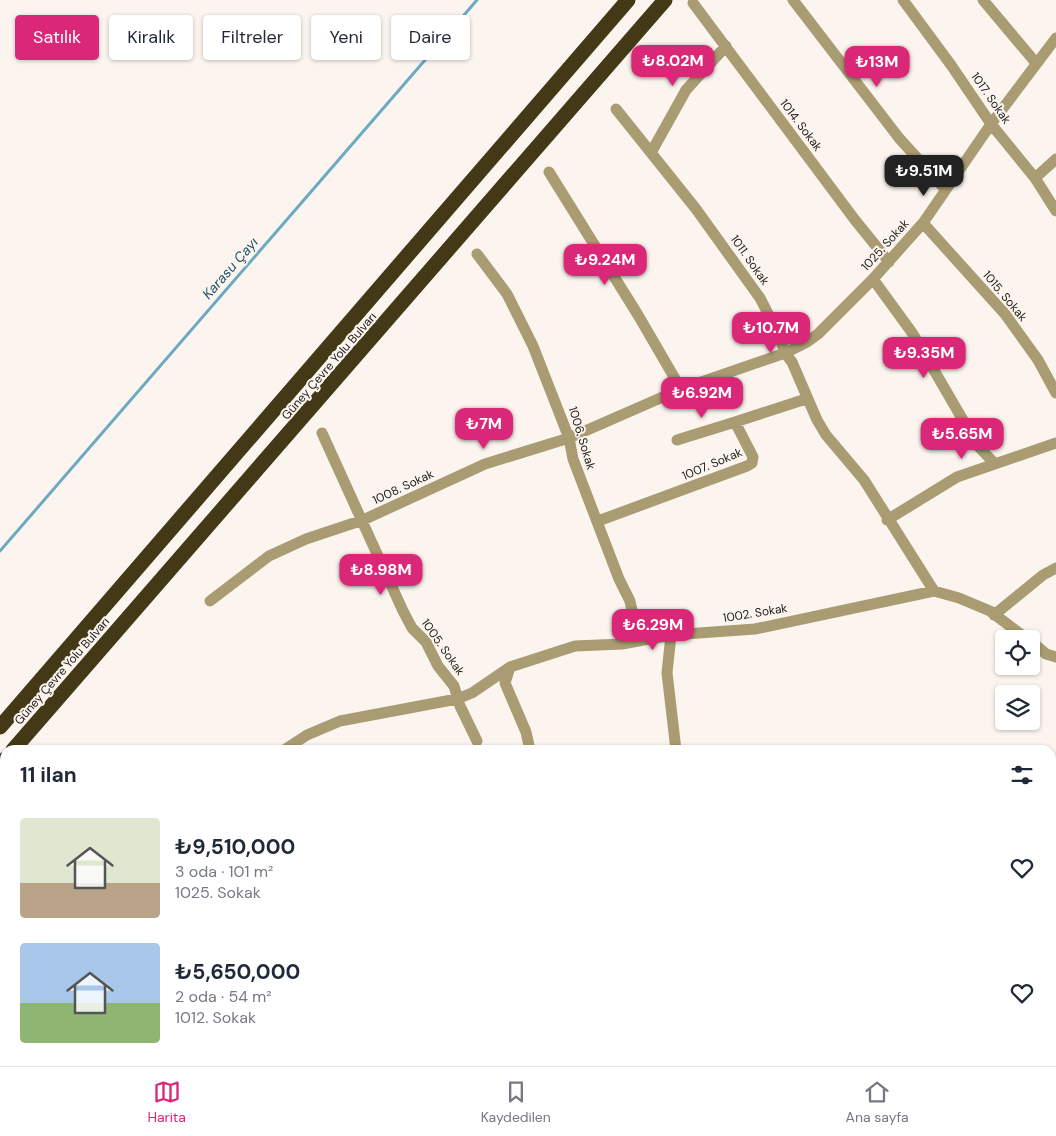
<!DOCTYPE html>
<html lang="tr">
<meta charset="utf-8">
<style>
:root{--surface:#fff;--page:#f6f6f7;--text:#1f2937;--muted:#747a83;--line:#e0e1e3;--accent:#db2777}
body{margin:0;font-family:"DM Sans",sans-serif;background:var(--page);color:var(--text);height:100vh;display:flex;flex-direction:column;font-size:19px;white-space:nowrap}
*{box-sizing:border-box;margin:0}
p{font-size:16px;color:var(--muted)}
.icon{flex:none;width:28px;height:28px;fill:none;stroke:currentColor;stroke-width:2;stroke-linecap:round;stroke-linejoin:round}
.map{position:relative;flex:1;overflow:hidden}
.details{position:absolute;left:0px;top:745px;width:1056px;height:321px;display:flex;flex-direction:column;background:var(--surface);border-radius:15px 15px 0 0;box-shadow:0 1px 4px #0004}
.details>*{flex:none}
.guide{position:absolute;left:15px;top:15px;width:500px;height:45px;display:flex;gap:10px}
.buttons{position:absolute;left:995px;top:630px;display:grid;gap:10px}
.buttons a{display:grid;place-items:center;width:45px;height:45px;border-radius:5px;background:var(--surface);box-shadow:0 1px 4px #0004;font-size:25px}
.price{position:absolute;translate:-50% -42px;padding:0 11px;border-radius:10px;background:var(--accent);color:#fff;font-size:16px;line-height:32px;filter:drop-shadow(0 1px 2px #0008)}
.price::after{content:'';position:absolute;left:50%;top:30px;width:15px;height:11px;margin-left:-8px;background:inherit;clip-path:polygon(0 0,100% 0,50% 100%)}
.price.current{background:#222;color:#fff}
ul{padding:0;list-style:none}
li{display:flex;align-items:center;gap:15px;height:125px;padding:0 20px}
li span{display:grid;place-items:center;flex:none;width:140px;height:100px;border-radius:5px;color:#555}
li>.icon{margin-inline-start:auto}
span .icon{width:60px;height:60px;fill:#fffc;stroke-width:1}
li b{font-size:21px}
h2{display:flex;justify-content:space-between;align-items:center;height:60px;padding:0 20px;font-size:21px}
.pill{padding:0 18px;border-radius:5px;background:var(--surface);box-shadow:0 1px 4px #0004;font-size:18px;line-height:45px}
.pill.current{background:var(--accent);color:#fff}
.tab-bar{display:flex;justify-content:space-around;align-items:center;height:70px;border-top:1px solid var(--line);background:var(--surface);font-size:14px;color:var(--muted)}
.tab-bar a{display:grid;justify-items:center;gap:2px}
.tab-bar .current{color:var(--accent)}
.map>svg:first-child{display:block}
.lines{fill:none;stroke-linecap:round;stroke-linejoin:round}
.stream{stroke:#6baac1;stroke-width:3}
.street{stroke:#aa9c72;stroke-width:11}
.secondary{stroke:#856f2b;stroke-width:12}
.highway{stroke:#443917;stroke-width:15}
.labels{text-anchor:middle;stroke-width:4;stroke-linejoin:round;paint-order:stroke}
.street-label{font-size:12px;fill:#23201e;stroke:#fcf5ef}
.water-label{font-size:14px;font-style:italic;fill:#1f5465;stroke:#fcf5ef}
</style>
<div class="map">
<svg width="1056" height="1066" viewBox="0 0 1056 1066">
<rect width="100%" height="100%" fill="#fcf5ef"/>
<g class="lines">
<path class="stream" d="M0,551L477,0"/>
<path class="street" d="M793,0L899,138L945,189
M903,0L951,65L991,124L1035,178L1056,211
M983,0L1036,63
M693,3L855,220L889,262
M616,109L696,209L760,298L779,335L785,353L792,362L817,420L826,435L864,480L934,591
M652,151L686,90L726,46
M549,172L638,315L681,389
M1035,178L1056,159
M923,223L1005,314L1038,360L1056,393
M477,254L507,294L533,346L569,438L573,459L619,579L630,601L634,620V641
M873,279L913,334L978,446L994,463
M322,433L403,611L412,628L426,642L438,666L454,686L460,706L477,741
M677,440L735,422
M887,520L957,477L1056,443
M598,521L747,466L752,463L753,457L735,422L806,399
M210,601L269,556L306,539L363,520L485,464L569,438L681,389L785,353L807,342L818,334L873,279L923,223L991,124L1056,38
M994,615L1043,575L1056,568
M671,635L667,673L676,750
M1031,641L1046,654L1056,657
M510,667L505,683L526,732L530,750
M284,750L307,735L340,721L457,699L472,693L510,667L575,646L622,644L671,635L755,629L934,591L959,598L990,611L1027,639
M1051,1005H1056
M125,1061L128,1066
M375,1061L377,1066
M877,1061L878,1066
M955,1061V1066
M1032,1061V1066
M674,1066L699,1061"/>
<path class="secondary" d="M1051,783H1056
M0,1039L5,1035"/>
<path class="highway" d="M0,727L628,0
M13,750L665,0
M0,764L5,759"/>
</g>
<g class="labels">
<g class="street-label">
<text transform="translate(991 98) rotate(55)" y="4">1017. Sokak</text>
<text transform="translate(801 125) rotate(53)" y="4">1014. Sokak</text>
<text transform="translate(885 245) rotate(-48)" y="4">1025. Sokak</text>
<text transform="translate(750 260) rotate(55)" y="4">1011. Sokak</text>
<text transform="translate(1005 296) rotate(50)" y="4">1015. Sokak</text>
<text transform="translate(329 366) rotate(-49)" y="4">Güney Çevre Yolu Bulvarı</text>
<text transform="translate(582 438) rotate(73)" y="4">1006. Sokak</text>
<text transform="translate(712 464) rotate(-23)" y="4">1007. Sokak</text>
<text transform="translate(403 487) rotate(-25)" y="4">1008. Sokak</text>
<text transform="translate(755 613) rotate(-9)" y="4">1002. Sokak</text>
<text transform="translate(443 647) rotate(55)" y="4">1005. Sokak</text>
<text transform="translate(62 671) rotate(-49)" y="4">Güney Çevre Yolu Bulvarı</text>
</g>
<g class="water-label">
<text transform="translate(230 268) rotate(-49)" y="5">Karasu Çayı</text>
</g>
</g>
</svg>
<div class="buttons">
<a><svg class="icon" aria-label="locate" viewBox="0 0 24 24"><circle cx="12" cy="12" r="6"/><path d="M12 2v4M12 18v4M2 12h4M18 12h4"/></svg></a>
<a><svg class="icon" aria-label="layers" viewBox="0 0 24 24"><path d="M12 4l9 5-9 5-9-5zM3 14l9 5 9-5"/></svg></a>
</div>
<b class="price" style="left:673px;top:87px">₺8.02M</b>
<b class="price" style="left:877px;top:88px">₺13M</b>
<b class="price current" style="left:924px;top:197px">₺9.51M</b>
<b class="price" style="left:605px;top:286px">₺9.24M</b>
<b class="price" style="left:771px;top:354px">₺10.7M</b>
<b class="price" style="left:924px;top:379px">₺9.35M</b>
<b class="price" style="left:702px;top:419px">₺6.92M</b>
<b class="price" style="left:484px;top:450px">₺7M</b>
<b class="price" style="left:962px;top:460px">₺5.65M</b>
<b class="price" style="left:381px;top:596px">₺8.98M</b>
<b class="price" style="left:653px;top:651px">₺6.29M</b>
<div class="guide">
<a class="pill current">Satılık</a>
<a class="pill">Kiralık</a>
<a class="pill">Filtreler</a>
<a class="pill">Yeni</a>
<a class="pill">Daire</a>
</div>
<section class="details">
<h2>11 ilan<svg class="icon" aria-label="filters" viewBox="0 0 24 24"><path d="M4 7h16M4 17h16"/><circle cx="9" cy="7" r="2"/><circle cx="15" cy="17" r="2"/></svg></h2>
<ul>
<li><span style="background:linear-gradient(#dfe7d0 65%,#b9a48a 0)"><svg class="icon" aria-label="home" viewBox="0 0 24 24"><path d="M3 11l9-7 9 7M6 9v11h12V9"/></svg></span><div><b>₺9,510,000</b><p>3 oda · 101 m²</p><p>1025. Sokak</p></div><svg class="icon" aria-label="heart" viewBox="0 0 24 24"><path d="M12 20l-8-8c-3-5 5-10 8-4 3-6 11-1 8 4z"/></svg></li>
<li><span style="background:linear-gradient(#a9c7e8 60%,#8fb573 0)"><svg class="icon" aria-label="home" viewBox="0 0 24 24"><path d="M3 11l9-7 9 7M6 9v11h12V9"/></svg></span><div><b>₺5,650,000</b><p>2 oda · 54 m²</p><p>1012. Sokak</p></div><svg class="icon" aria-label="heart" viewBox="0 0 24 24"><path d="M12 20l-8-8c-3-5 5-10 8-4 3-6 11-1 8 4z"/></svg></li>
</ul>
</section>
</div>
<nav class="tab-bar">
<a class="current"><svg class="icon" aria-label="map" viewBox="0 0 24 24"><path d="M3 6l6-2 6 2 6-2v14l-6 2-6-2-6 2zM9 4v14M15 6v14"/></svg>Harita</a>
<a><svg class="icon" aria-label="saved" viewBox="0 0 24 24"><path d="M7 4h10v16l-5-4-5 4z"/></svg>Kaydedilen</a>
<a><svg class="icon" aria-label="home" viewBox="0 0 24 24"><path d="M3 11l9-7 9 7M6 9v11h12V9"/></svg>Ana sayfa</a>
</nav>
